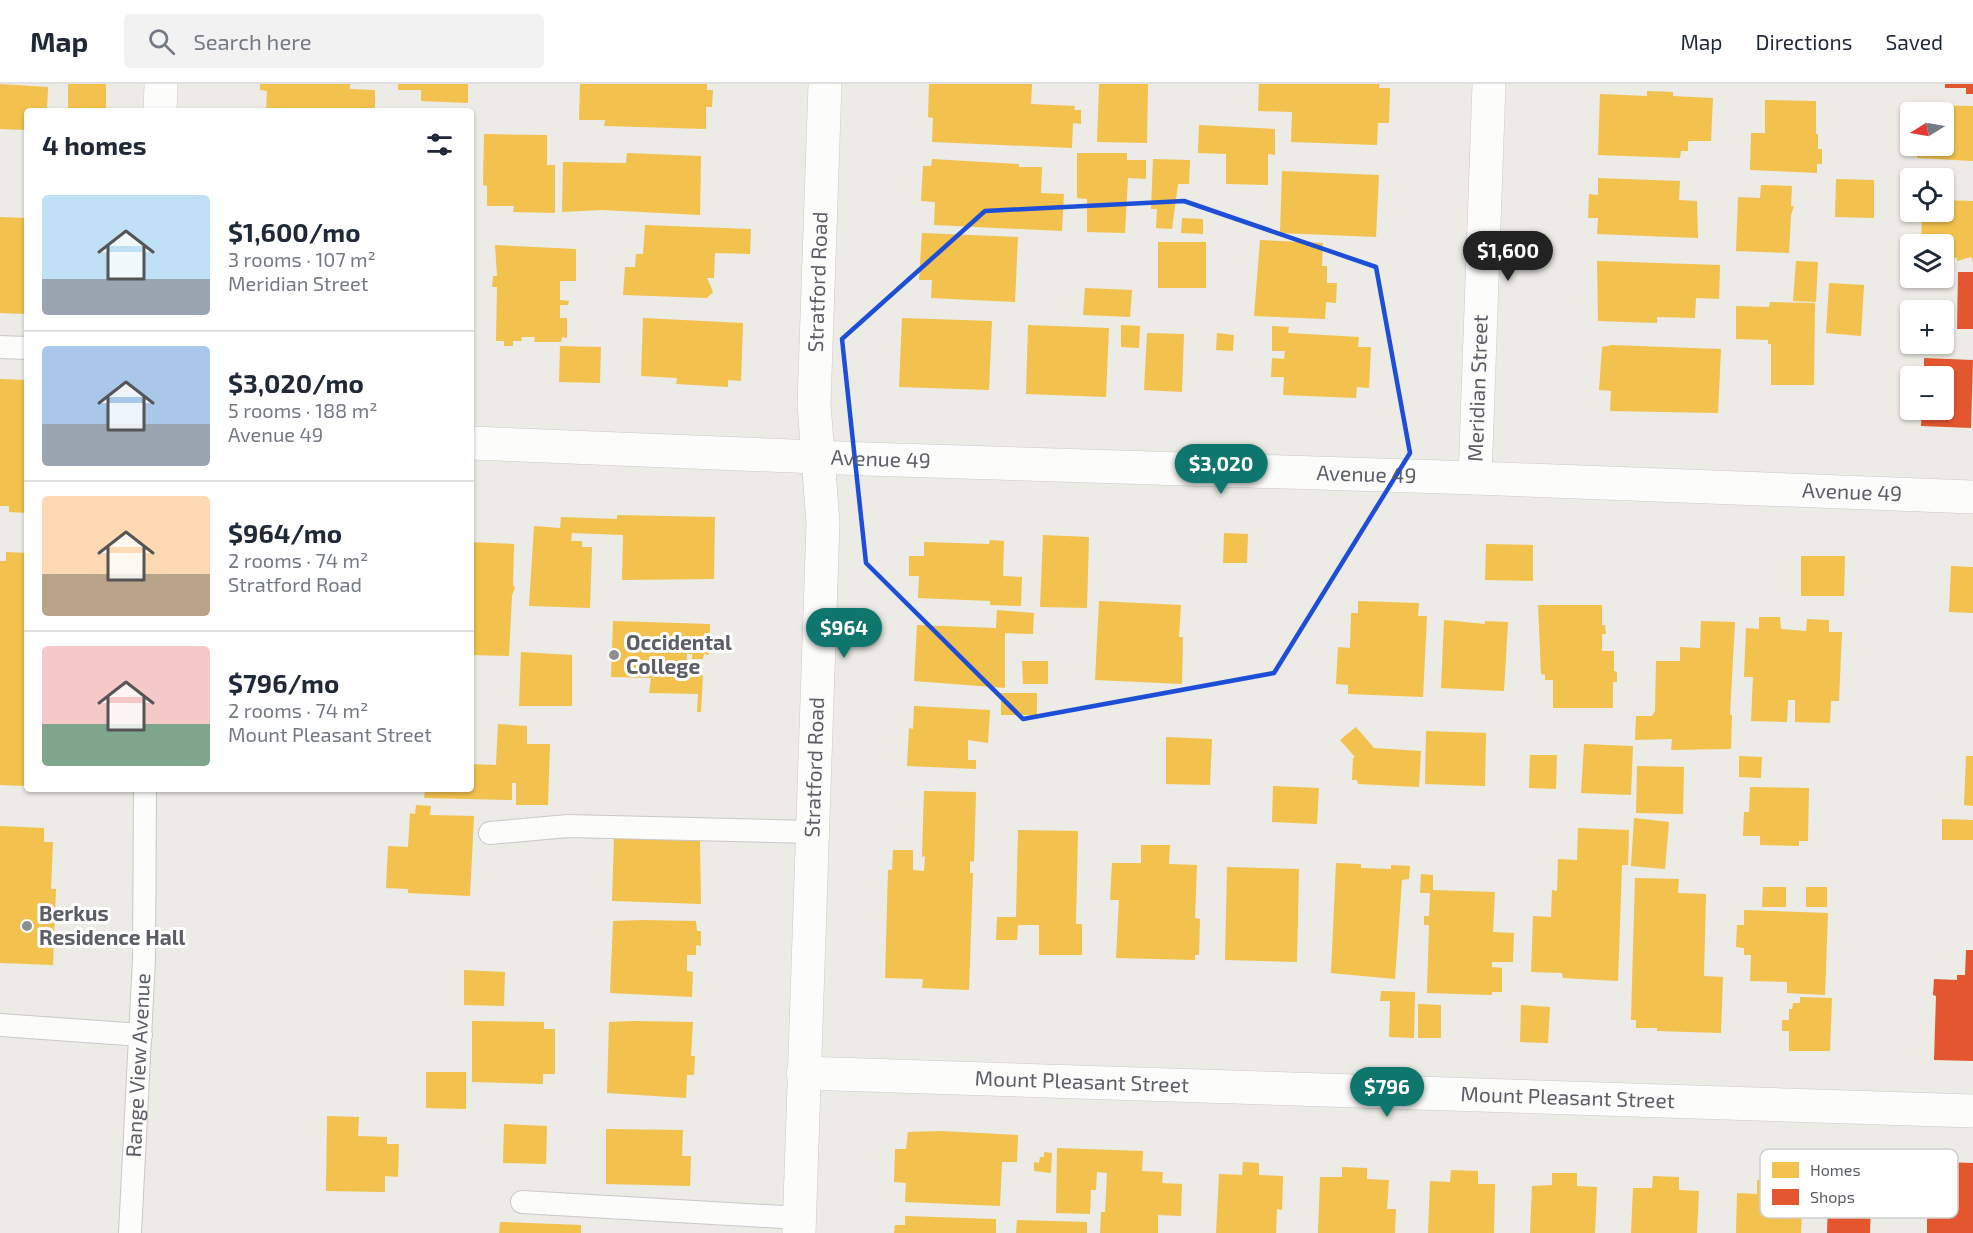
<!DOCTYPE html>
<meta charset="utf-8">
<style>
:root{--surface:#fff;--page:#f2f2f3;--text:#1f2937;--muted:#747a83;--line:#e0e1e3;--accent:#0f766e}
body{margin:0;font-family:"Exo 2",sans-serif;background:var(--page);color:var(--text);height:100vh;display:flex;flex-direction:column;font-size:22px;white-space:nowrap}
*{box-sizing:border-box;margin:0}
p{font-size:20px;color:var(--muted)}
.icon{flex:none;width:33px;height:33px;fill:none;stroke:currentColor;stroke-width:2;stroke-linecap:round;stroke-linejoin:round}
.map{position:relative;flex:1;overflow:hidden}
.drawer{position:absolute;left:24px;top:24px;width:450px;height:684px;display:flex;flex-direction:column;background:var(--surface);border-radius:6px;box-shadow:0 2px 4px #0004}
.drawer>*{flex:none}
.needle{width:39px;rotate:259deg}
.tools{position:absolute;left:1900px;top:18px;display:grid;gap:12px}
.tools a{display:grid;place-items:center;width:54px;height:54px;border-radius:6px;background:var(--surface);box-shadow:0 2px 4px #0004;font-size:30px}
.price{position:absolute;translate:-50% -51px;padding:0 14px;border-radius:21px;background:var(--accent);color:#fff;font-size:20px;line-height:39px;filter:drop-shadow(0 2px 3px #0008)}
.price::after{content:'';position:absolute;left:50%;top:36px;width:18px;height:14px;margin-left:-9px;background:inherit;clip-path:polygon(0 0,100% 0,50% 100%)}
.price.on{background:#222;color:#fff}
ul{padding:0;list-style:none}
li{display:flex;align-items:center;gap:18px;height:150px;padding:0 18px}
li+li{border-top:2px solid var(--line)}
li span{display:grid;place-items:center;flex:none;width:168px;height:120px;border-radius:6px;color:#555}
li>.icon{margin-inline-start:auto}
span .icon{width:72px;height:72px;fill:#fffc;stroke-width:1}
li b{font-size:26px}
h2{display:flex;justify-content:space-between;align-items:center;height:72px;padding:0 18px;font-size:26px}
header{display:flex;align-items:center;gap:36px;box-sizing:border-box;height:84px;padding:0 30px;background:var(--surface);border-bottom:2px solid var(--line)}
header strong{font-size:28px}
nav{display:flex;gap:33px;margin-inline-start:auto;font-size:21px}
.search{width:420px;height:54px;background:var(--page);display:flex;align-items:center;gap:15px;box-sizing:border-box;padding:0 21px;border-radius:6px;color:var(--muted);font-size:22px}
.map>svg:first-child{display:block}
.homes{fill:#f2c14e}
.shops{fill:#e4572e}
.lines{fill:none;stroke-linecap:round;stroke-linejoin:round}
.lane-casing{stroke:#c8c9c8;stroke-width:24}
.street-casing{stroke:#c8c9c8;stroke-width:34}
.lane{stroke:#fcfcfb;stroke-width:22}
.street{stroke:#fcfcfb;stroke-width:33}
.marked{fill:none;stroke:#1d4ed8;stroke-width:4.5;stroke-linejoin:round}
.poi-dot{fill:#8e8f92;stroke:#fff;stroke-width:2}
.labels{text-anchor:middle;stroke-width:6;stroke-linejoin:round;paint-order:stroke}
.street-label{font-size:21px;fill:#5b5e65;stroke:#fff}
.poi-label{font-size:21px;font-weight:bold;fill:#5b5e65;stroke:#fff;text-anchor:start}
.key{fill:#fff;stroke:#cecfd1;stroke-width:1.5}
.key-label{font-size:16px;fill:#5b5e65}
</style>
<header>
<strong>Map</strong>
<div class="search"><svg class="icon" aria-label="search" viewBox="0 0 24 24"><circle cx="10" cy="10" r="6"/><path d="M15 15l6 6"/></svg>Search here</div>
<nav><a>Map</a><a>Directions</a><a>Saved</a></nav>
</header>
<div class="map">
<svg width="1973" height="1149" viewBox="0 0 1973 1149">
<rect width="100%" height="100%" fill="#ecebe5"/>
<path class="homes" d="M0,0L48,3L47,27H27V46L0,45Z
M68,0H106V27H68Z
M260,0H350V5L375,6V27H266L267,7L260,6Z
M398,0H468V19L421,17V6H398Z
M580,0H707V6H713L712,23H706V45L604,42L605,36H579Z
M929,0H1032L1031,20L1075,22L1074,26H1081V40L1073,39L1072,64L932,58L933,34L928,33Z
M1099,0H1148L1147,59L1097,58Z
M1259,0H1380L1379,4H1390L1389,39H1378L1377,61L1291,58L1292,28L1258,27Z
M1647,7L1673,8V12L1713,14L1711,57H1688V67H1681L1680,74L1598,71L1600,10L1647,12Z
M1765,16L1816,17V50H1818V65H1822V80H1817V89L1750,86L1751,49H1765Z
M1919,21L1973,22V77L1917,74V62H1944V28H1919Z
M1199,41L1275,45V71L1268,70V101L1226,100V70L1198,69Z
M484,50L547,51V81H555V129L513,128L514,122H487V102L483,101Z
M627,69L701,72L700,131L602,126L562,128L563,78L626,79Z
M1077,69H1127V76H1146V95L1128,94L1125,149L1087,148V115L1077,114Z
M932,75L1019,80V83H1042L1041,109L1064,110L1062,147L934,141L935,118L921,117L923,82H931Z
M1153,75L1190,76L1189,100H1178L1172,145L1156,144L1157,125H1151Z
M1282,87L1379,91L1376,153L1280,149Z
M1598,94L1680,97L1679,116L1697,117L1698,154L1597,150L1598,134H1588L1589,110L1598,111Z
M1836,95L1874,96V134L1835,133Z
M1761,101L1792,102L1791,122H1794L1791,131L1789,169L1736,167L1738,113L1760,114Z
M1944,116L1973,117V178L1971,173L1957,177V174L1944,173V160H1921L1922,128H1944Z
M0,133L27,134V230L0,229Z
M1182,134L1203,135V150L1181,149Z
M645,141L751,145L750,170L715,169L714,194H707L713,208L707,214L623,211L625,183H635L636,170H643Z
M922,149L1018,153L1015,218L931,214L932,196H919Z
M1260,156L1323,159L1322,182H1327V199H1337L1336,219L1326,218L1325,235L1254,232Z
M1158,158H1206V204H1158Z
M495,161L576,165V197H560V216L569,217L568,221H560V234H567V254L562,253L561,258H534L535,253H521L522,257H513V262H504V257H496L497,203H492L493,192H497Z
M1597,177L1720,181L1719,215L1696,214L1695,234L1657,233V239L1598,237Z
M1796,177L1818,178L1816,218L1793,217Z
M1829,199L1864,201L1861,252L1826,249Z
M1085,204L1132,206L1130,233L1083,231Z
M1770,218L1815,219L1814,301H1771V260H1768V256L1736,255V222L1769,223Z
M643,234L743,239L741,297L728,296V303L676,300L677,294L641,292Z
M902,234L992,237L989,306L899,303Z
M1028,241L1109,244L1106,313L1026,310Z
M1121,241L1140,242L1139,264L1121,263Z
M1272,242L1289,243L1288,249L1359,253L1358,263H1371L1369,304L1357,303L1356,314L1283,311L1284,293H1271L1272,274L1284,275L1285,267H1272Z
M1147,249L1184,250L1182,308L1144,306Z
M1217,249L1234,251L1233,267L1216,266Z
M1612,261L1721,265L1718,329L1610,327L1611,307L1599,306L1602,263Z
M560,262L601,263L600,299L559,298Z
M0,295L27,296V429L9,428V422H0Z
M617,431L715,433L714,495L622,496L623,451L572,449L571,457H582V463H592L590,524L529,522L534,442L560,444L561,433L617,435Z
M1224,449L1248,450L1247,479H1223Z
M1043,451L1089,453L1087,524L1040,523Z
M990,456L1004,457L1003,492L1022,493L1021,522L990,521V517L918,514L919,492H909V472H924V458L989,460Z
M471,458L514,460L513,501L515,504L512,511L509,572L471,571Z
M1486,460L1533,461V497L1485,496Z
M6,468L27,469V702L0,701V477H6Z
M1801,472H1845L1844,512H1801Z
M1951,482L1973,483V529L1949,528Z
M1099,517L1181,521L1179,553H1183L1182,600L1095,596Z
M1358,517L1419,519L1418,532H1427L1423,613L1348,610V601L1336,600L1338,563L1350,564L1351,529H1358Z
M1538,521H1602V541H1605L1606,550H1602V567H1614V587L1617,588V598H1613V624H1553V596H1545V591L1541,590Z
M997,526L1034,529L1033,550L1005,549V604L914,597L917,541L996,544Z
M1759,533H1780L1781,545L1806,547L1807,535L1829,536V548H1842L1839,617H1831L1830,639L1795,638V616H1788L1787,638L1751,637L1753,593H1744L1746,544L1759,545Z
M1444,536L1485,540V537L1508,538L1504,607L1441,604Z
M613,537L710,540L709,571L704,570L703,575H692V570H687L686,591H703L701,628H697L698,610L649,609L651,594L611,593Z
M1701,537L1735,538L1730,631H1732L1731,665L1671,666L1672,655L1635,656L1636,632H1652L1655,627L1656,577H1680V563L1700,564Z
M521,568L572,571V622H519Z
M1022,577H1048V600H1023Z
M1001,609H1037V631H1001Z
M914,622L990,626L988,659L968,656V676H976V685L907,682L909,644L913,645Z
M498,640L527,642V660H550L548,721H516V699H512V716L424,714L425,705H471V680L496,681Z
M1356,643L1374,664L1421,667L1419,703L1358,700L1357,696H1352L1353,674L1355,673L1340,656Z
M1426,647L1486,649L1485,702L1425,700Z
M1166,653L1212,655L1210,701L1166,700Z
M1584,660L1633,662L1631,711L1581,709Z
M1530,671H1557L1556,705L1529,704Z
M1739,672L1762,673L1761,694L1739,693Z
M1966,672H1973V722L1964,721Z
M1637,682L1684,683L1683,730L1636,729Z
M1273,702L1319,704L1317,740L1272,738Z
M1750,703L1809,704L1808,757H1799V762L1760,761V752H1743L1744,728H1749Z
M924,707L976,708L974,778L970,777V789H973L969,906L922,904L923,895L885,894L888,786H892L893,766H913V786L924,787L925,772L922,773Z
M416,721L431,722L430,731L474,732L470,812L408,809V805L386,804L388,762L408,763L410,729L415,730Z
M1634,734L1669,738L1665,785L1631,782Z
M1942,735L1973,736V756H1942Z
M0,742L44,744V758H53L51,805H56L53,881L0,879Z
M1578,744L1629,746L1628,781H1622L1618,897L1563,894L1562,889L1531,888L1533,832L1551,833L1552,806L1557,807L1558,775L1577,776Z
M1018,746L1078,747L1076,840H1082V871H1039V841H1018L1017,856H996L997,833H1016Z
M614,754L700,757L701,820L612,817Z
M1141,761H1170L1169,780L1197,781L1195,834L1200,835L1199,871H1195V876L1116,874L1119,816H1110L1112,779H1141Z
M1336,779L1361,780V784L1391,785V781L1410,782L1409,795L1402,796L1395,895L1331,889Z
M1227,783L1299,785L1297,878L1225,876Z
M1421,790L1433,791V806L1495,808L1493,848L1514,849L1513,878H1492V883L1502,884V908H1492V911L1427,909L1429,841H1424V832H1429L1430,809H1420Z
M1635,794L1679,795L1678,809L1706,810L1704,892L1723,893L1721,949L1657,947V944H1636V936H1631Z
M1763,803H1786V823H1762Z
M1806,803H1827V823H1806Z
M1744,826L1828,829L1825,911L1787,909V898L1750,897L1751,871H1744V864L1736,863L1737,841H1744Z
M643,836L696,837L697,847H701V862L696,861V871H687V887L693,888L692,913L610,909L613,837Z
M464,886L505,888L504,922L464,921Z
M1381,907L1415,908L1414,954L1389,953L1390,917H1380Z
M1800,913L1832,914L1830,967H1789V947H1782V936H1789V925H1792L1793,919H1800Z
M1418,920L1441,921V954H1418Z
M1521,921L1550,923L1548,959L1520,958Z
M472,937L544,938V945H555V990H543V1000L472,998Z
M634,937L693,938L691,972H695L694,991H687L686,1014L607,1009L609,938Z
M426,988H466V1025L426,1024Z
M327,1032L359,1033L358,1052L387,1053V1060H399L398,1093L385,1092V1108L326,1107Z
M504,1040L547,1042L546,1080L503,1079Z
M606,1045L683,1046L682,1072H691L690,1102L606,1100Z
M941,1047L1018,1051L1017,1078H1002L1000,1122L905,1118L906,1099L894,1098L895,1065H906L908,1048Z
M1057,1064L1143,1067L1142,1087L1163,1088L1162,1099L1182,1100L1181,1132L1158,1131V1149H1100L1101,1128H1105L1107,1089L1097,1088L1096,1106H1091L1090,1130L1056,1129Z
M1044,1068L1052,1069L1051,1089L1034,1087V1078L1039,1079L1040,1073H1044Z
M1243,1078L1259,1079V1091L1283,1092L1282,1126L1277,1125L1276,1149H1216L1219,1090L1242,1091Z
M1342,1083L1367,1084V1095L1389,1096L1387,1125H1396L1395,1149H1318L1320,1093H1342Z
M1451,1086L1478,1087V1100H1495L1494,1149H1428L1430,1097L1450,1098Z
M1552,1089H1577V1102L1597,1103L1595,1149H1530L1532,1102L1552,1101Z
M1653,1092L1679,1093V1106L1699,1107L1697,1149H1631L1633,1104H1652Z
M1757,1096L1784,1098L1783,1110L1803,1111L1801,1149H1736L1737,1109L1757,1110Z
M905,1132L996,1135V1149H894L895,1141H905Z
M1017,1136L1087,1138V1149H1016Z
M500,1138L581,1141V1149H499Z"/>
<path class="shops" d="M1945,0H1973V10H1966V4H1945Z
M1958,188H1973V245H1957Z
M1924,274L1973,276L1971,344L1921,342L1922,326H1944V292H1924Z
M1966,866H1973V977L1934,976L1936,912L1933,911L1934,895L1957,896V891H1965Z
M1916,1077L1973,1079V1149H1927V1118H1917Z
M1828,1113L1860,1114V1118H1871L1870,1149H1827Z"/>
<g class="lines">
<defs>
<g id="lane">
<path d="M0,263L27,264"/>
<path d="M490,749L568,742L811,748"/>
<path d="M0,941L141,951"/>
<path d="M522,1118L800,1134"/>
<path id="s1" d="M130,1149L144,875L145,705"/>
</g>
<g id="street">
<path d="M160,27L161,0"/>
<path id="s2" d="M471,359L866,375L1475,394L1973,413"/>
<path id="s3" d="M1475,394L1489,0"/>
<path id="s4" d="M803,989L1973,1027"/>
<path id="s5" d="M799,1149L823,439L814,320L825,0"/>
</g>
</defs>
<use href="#lane" class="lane-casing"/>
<use href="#street" class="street-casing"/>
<use href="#lane" class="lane"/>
<use href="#street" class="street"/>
</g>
<path class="marked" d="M1184,117L1376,183L1410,369L1274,589L1023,635L866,479L842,255L985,127Z"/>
<g class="poi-dot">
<circle cx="614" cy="571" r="6"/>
<circle cx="27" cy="842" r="6"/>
</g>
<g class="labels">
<g class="street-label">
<text dy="7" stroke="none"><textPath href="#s5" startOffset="952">Stratford Road</textPath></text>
<text dy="7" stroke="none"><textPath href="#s3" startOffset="90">Meridian Street</textPath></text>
<text dy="7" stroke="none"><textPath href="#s2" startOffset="410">Avenue 49</textPath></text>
<text dy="7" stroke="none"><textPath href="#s2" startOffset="896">Avenue 49</textPath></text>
<text dy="7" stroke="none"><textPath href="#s2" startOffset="1382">Avenue 49</textPath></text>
<text dy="7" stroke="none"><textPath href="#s5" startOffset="466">Stratford Road</textPath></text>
<text dy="7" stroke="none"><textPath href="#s1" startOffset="168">Range View Avenue</textPath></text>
<text dy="7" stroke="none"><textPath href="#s4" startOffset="279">Mount Pleasant Street</textPath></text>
<text dy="7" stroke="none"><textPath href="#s4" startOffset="765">Mount Pleasant Street</textPath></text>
</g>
<g class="poi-label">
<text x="626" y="566">Occidental<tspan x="626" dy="24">College</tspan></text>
<text x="39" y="837">Berkus<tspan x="39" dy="24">Residence Hall</tspan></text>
</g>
</g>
<rect x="1760" y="1065" width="198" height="69" rx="9" class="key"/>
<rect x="1772" y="1078" width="27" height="16" fill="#f2c14e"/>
<rect x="1772" y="1105" width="27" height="16" fill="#e4572e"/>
<g class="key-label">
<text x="1810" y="1092">Homes</text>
<text x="1810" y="1119">Shops</text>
</g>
</svg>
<div class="tools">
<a><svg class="needle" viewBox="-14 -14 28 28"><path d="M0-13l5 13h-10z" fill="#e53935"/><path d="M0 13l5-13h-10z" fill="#747a83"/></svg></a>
<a><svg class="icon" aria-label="locate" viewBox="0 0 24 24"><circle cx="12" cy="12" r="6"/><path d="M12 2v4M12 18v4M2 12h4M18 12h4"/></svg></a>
<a><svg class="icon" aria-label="layers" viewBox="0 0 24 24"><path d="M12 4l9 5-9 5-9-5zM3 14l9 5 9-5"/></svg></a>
<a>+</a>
<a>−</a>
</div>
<b class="price on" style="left:1508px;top:198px">$1,600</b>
<b class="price" style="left:1221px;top:411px">$3,020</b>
<b class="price" style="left:844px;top:575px">$964</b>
<b class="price" style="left:1387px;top:1034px">$796</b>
<section class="drawer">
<h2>4 homes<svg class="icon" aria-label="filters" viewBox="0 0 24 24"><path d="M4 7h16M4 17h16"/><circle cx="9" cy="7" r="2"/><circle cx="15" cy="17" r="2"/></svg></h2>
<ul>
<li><span style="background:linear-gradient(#bfe0f5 70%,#9aa5b1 0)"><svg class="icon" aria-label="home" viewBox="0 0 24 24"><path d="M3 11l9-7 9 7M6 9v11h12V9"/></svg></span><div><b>$1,600/mo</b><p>3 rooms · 107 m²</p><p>Meridian Street</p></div></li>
<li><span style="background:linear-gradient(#a9c7e8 65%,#9aa5b1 0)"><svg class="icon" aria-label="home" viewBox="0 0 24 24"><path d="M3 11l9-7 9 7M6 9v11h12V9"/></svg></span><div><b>$3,020/mo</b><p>5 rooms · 188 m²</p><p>Avenue 49</p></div></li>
<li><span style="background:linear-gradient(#ffd9b3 65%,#b9a48a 0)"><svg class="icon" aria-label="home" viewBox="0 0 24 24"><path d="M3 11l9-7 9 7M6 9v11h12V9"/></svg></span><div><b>$964/mo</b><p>2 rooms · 74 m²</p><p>Stratford Road</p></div></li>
<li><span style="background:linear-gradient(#f6c9c9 65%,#7fa58c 0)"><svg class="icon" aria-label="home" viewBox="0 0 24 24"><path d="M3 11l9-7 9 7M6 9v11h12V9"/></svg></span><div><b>$796/mo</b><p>2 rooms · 74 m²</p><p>Mount Pleasant Street</p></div></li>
</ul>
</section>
</div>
